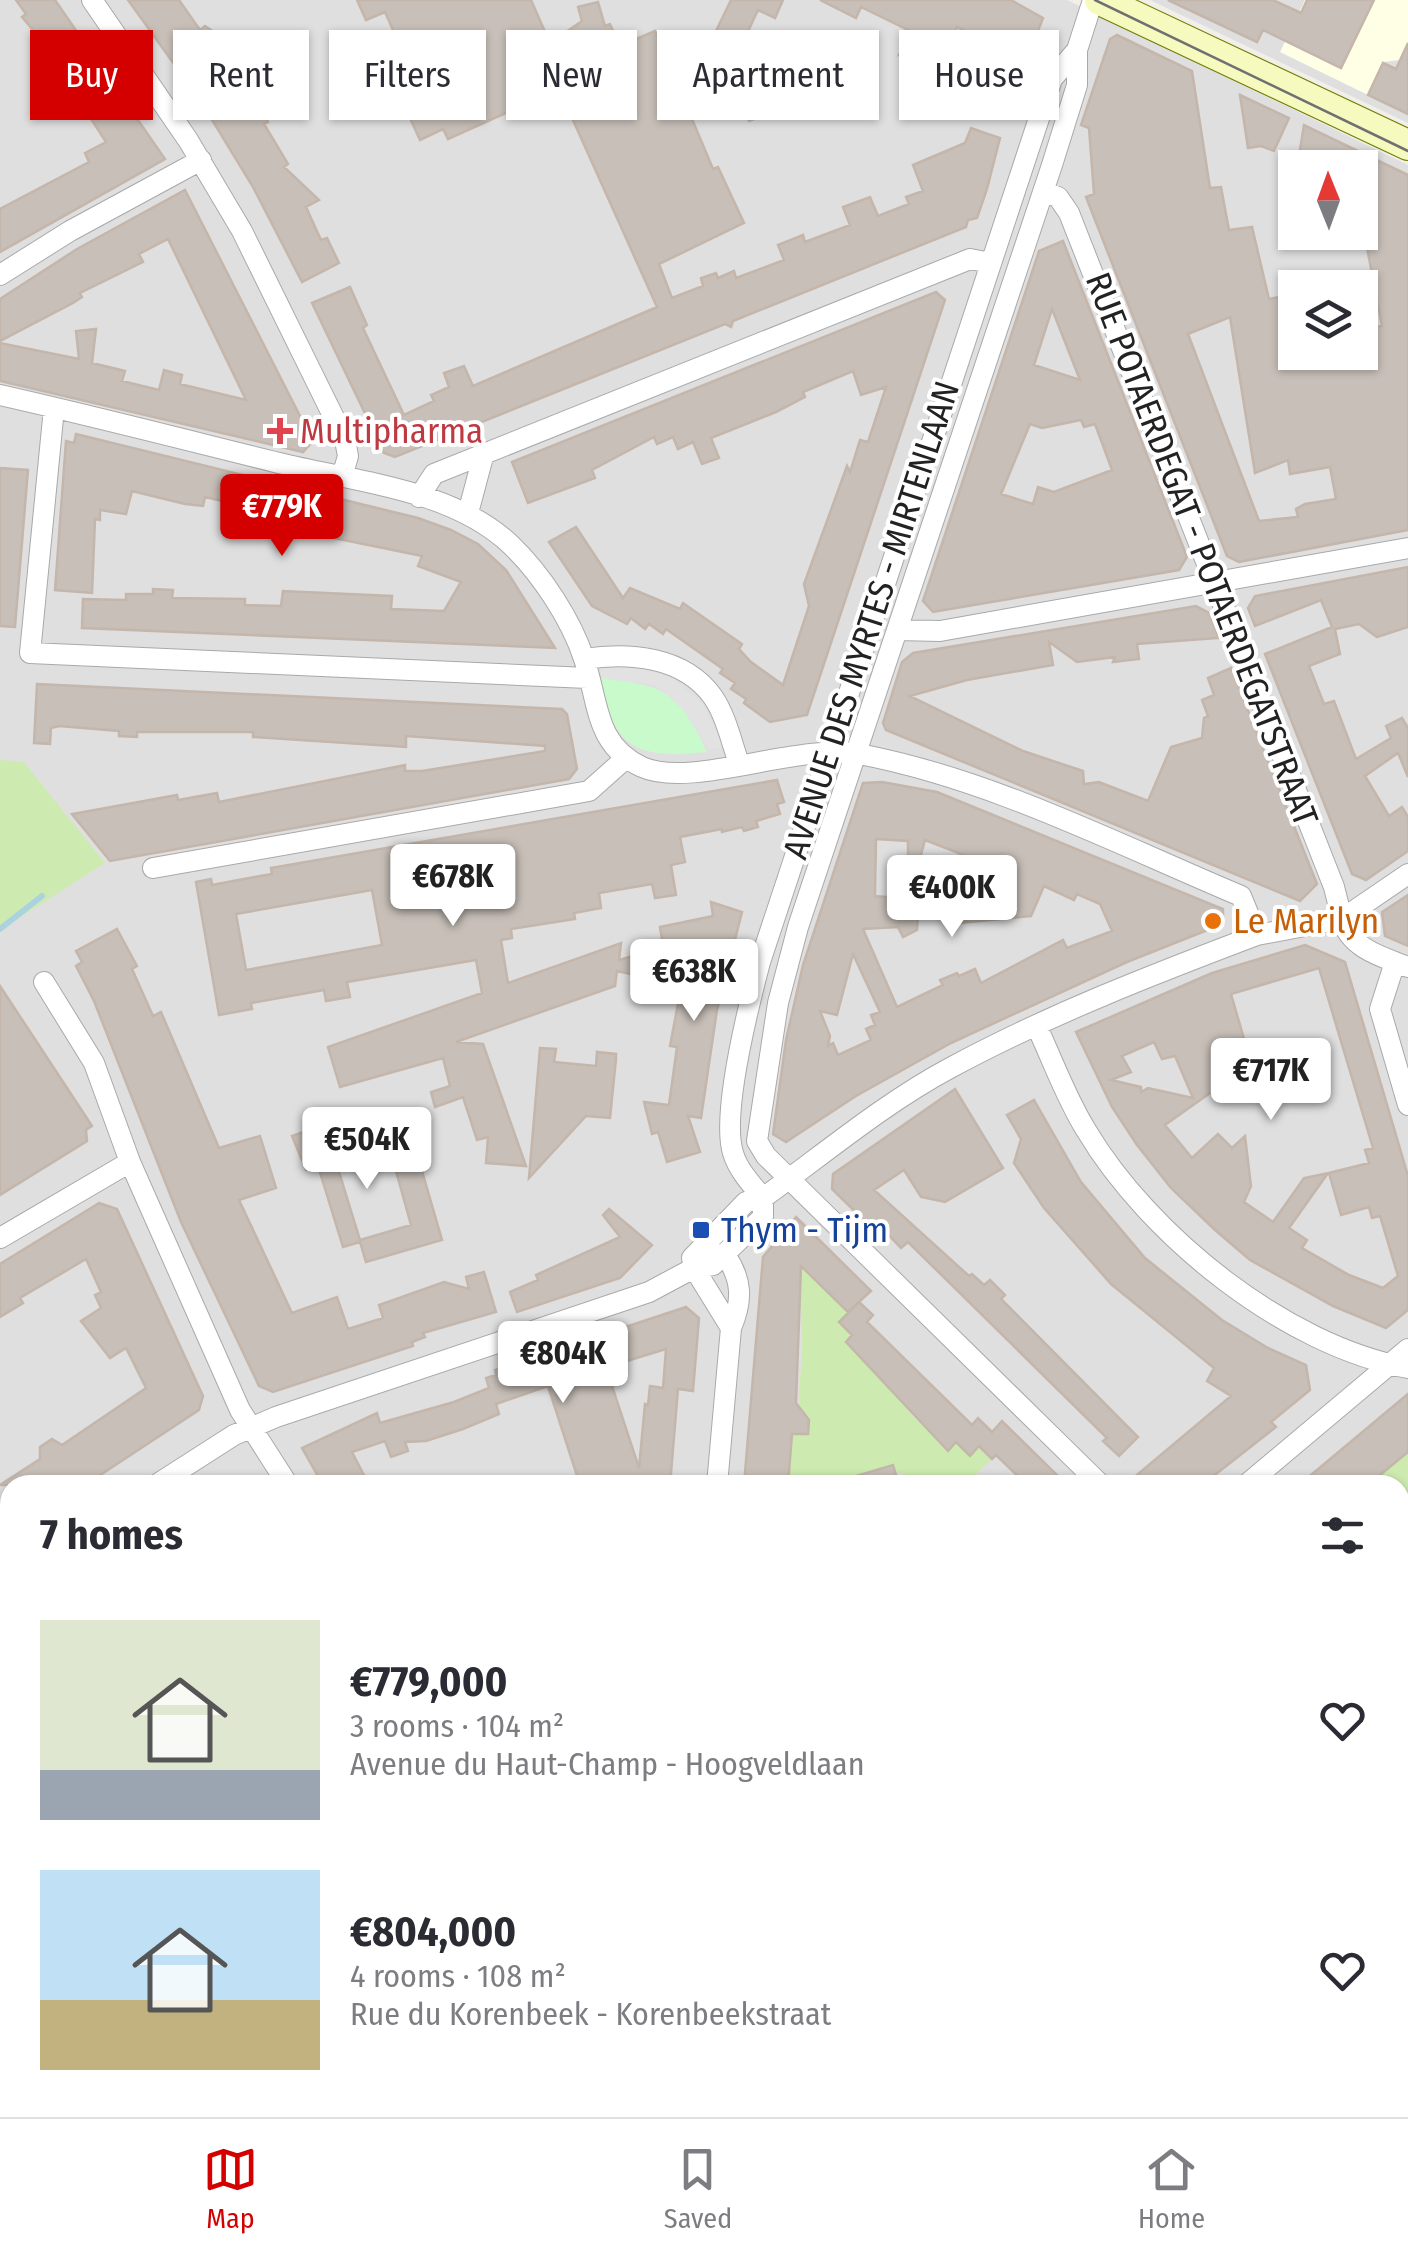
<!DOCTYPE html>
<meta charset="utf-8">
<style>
:root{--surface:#fff;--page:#f7f7f7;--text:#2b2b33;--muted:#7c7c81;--line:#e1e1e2;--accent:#d40000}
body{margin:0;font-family:"Fira Sans Condensed",sans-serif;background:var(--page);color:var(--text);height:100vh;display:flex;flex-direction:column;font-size:38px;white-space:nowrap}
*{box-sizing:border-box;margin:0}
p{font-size:32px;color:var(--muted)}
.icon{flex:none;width:55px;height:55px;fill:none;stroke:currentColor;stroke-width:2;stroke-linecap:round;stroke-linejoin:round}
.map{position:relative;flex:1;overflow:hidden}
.drawer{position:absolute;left:0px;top:1475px;width:1410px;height:642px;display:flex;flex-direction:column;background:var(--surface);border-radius:30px 30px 0 0;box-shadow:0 2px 8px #0004}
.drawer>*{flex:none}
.banner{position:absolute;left:30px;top:30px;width:1350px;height:90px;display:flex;gap:20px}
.needle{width:65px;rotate:359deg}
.buttons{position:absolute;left:1278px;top:150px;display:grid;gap:20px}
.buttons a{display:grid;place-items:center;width:100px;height:100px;border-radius:0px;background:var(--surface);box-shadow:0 2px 8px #0004;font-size:50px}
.price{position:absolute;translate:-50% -85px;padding:0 22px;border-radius:10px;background:#fff;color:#222;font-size:32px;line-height:65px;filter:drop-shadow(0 2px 5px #0008)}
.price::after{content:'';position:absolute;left:50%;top:60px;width:30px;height:22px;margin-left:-15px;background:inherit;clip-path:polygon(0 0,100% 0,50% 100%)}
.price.selected{background:var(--accent);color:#fff}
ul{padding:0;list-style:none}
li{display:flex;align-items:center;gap:30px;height:250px;padding:0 40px}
li span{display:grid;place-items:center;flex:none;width:280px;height:200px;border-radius:0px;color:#555}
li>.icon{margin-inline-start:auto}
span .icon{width:120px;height:120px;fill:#fffc;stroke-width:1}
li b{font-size:42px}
h2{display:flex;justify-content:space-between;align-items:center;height:120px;padding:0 40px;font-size:42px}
.chip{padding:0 35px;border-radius:0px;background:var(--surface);box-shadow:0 2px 8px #0004;font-size:35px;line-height:90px}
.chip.selected{background:var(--accent);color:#fff}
.tabs{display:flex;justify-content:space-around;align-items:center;height:140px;border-top:2px solid var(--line);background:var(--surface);font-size:28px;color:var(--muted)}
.tabs a{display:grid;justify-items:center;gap:5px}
.tabs .selected{color:var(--accent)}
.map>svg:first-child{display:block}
.residential{fill:#e0dfdf;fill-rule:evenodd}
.education{fill:#ffffe5}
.grass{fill:#cdebb0}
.park{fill:#c8facc}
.parking{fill:#e2e2e2}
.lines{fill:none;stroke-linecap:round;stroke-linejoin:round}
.stream{stroke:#aad3df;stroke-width:6}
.building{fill:#c7bfb8;stroke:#c4b6ab;stroke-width:2.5;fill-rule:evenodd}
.street-casing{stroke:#a9a9a9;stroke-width:22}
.secondary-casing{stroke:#707d05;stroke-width:32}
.primary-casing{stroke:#a06b00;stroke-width:35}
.street{stroke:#fff;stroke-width:20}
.secondary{stroke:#f7fabf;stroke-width:30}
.primary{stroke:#fcd6a4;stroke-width:32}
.tram{stroke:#707070;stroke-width:2.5}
.health-dot{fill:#e0444e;stroke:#fff;stroke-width:4}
.food-dot{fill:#e8710a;stroke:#fff;stroke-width:4}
.transit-dot{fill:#1a4fb4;stroke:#fff;stroke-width:4}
.labels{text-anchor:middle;stroke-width:8;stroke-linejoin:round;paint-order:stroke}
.health-label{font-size:35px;fill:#be3a42;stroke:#fff;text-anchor:start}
.street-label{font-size:35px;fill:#222;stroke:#fff}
.food-label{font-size:35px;fill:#c56008;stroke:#fff;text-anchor:start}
.transit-label{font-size:35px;fill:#164399;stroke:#fff;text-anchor:start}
</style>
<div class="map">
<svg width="1408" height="2117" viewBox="0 0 1408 2117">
<rect width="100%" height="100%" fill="#f2efe9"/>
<path class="residential" d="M0,0H1067L1408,165V1705L1400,1714V1485H10V2108H842L811,2117H0ZM1295,168H1360V232H1295ZM1295,288H1360V352H1295Z
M1150,0H1408V123Z
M1408,1853V2117H1165L1174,2108H1400V1862Z"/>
<path class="education" d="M1305,0H1408V59L1383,62L1368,95L1280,52Z
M136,2108H549L555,2117H141Z"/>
<path class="grass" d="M0,760L24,762L105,863L0,930Z
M800,1265L849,1311L839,1322L852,1335L846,1342L912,1408L908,1412L948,1450L956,1442L970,1455L979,1446L992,1459L965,1485H899L904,1472L896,1474L892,1465L849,1478V1485H789L787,1457L792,1434L803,1433C794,1395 804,1368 802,1332C801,1311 799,1291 800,1265Z
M1408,1452V1516L1400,1523V1485H1368Z
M672,2108H799L770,2117H668Z
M966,2108H1111L1102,2117H937Z"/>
<path class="park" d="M601,678C665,686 680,691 707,752C639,759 612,750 601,678Z
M10,1753V1934L0,1923V1762Z"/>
<path class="parking" d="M601,664L661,669L703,704L725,747L708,750L683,709L655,685L601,678Z"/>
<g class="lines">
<path class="stream" d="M0,929L42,896"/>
</g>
<path class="building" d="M16,0H55L165,159L0,252V209L89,162L85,153L106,142L75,94L78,91L69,73L22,17L26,14Z
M128,0H179L200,30L205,26L211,30L220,43L211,54L220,50L246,91L250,89L268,122L264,124L288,164L284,167L319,200L306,207L321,240L327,238L339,263L302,282L253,187L200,100Z
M357,0H531L550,43L582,21L578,7L598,2L605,26L610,24L620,46L655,31L713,169L718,167L744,223L659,264L672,298L703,286L701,278L716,273L718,278L734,271L736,278L784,260L778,245L803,235L805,242L850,225L843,207L870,197L878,216L909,204L906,197L923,191L913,165L965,143L971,128L1000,138L987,189L977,218L968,220L966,227L733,321L731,327L725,324L395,457L384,453L312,303L350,287L367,325L363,328L404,415L434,401L431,395L449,387L444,373L464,366L473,386L657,307L559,89L448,139L443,129L420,140L410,118L428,109L411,71L393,79L383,56L401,48L385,12L366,20Z
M731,0H783L775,18L758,10L729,72L712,65L723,36L715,33Z
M820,0H1011L1043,18L1019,80L981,67L986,41L957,27L946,49L899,55L910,31L861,7L856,18Z
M1168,0H1273L1301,13L1307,0H1374L1341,68L1263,30L1257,42Z
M1117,35L1192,71L1210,188L1221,187L1229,230L1252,227L1269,299L1279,297L1281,313L1295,311V352H1360V329L1382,326L1360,211V168H1297L1304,125L1408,175V530L1239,562L1227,556L1086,197L1094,194L1089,128L1081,125L1110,39ZM1230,317L1255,473L1288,460L1290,474L1330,467L1336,499L1305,504L1296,509L1298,517L1259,521L1188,334Z
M1408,43V114L1368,95L1383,63L1396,69Z
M773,92L781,109L749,121L742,106Z
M1240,95L1289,118L1274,151L1261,146L1248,148Z
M185,190L300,416L312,442L303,452L0,381V343L79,359L76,331L96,329L92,363L125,371L122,381L159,390L164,370L182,375L180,384L246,400L168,239L139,254L143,262L80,293L82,297L73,303L0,341V299L77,249Z
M1063,241L1187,557L1179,570L933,612L923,601L1039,251ZM1052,309L1080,380L1034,365ZM1081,420L1084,427L1095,424L1112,470L1054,492L1038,487L1033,504L1001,494L1030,424L1042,428Z
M936,292L945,300L807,715L770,722L744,703L746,699L731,689L735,683L720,673L723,669L666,629L663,634L649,624L645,629L631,618L627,624L592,606L549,542L576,527L623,598L630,588L680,609L683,603L742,644L739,649L751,662L783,685L809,606L804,584L847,466L850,472L860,440L868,442L886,387L861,395L853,371L803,392L805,397L776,412L711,438L719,458L702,464L693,442L678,449L673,437L657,444L654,437L592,470L595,478L528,503L512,462Z
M76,434L418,518L451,530L478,544L506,570L555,648L82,628L83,599L126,600V594H153V589L173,590L172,598L245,599V605L281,606L283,591L392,596L391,609L444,611L461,582L418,566L422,556L246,520L247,513L239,512L240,505L205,497L203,506L185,504L132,491L126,514L100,510V520L95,519L92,593L55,590L66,441L74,443Z
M0,468L28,470L15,627L0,626Z
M1408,567V627L1377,637L1359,624L1335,629L1340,654L1309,666L1324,704L1334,701L1356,759L1391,738L1386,726L1402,718L1408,728V777L1398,753L1365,776L1389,816L1402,807L1408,817V851L1366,880L1352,874L1265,654L1332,627L1321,600L1255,626L1248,608L1255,596Z
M1196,606L1209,613L1219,638L1137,644L1139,659L1113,662L1115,657L1077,662L1049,642L1053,665L967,680L910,696L1023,751L1083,771L1084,784L1099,782L1148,801L1171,747L1202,738L1204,718L1208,716L1202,700L1214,695L1208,678L1231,668L1317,884L1300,901L886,730L883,723L902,662L913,653Z
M37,684L562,709L567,714L577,769L569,779L110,861L72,814L177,795L178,800L217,793L219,802L405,765V771H422L545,751V746L406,736V747L253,737V732H137V737L119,736V731L59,726L51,728L50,744L34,743Z
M777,780L784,802L777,804L780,814L756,821L758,827L744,831L742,827L722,832V829L680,837L685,862L671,865L676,895L655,898L652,884L599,893L601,908L574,913L575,919L511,929L512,938L501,940L508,983L621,943L619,960L644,953L640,976L617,971L615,986L456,1042L483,1044L526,1166L486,1163L488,1137L477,1140L463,1097L435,1107L431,1092L450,1086L443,1058L340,1087L328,1047L482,993L476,960L347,982L350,997L326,1001L324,990L251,1003L252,1009L219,1015L196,882L211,879L212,885L249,878L272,874L271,868ZM372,890L382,945L246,970L236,914Z
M882,782L937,792L1223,909V924L1127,962L951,1043L856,1096L786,1142L773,1134L786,1040L803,965L863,783ZM876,839L908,841V883L913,884L925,840L974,859L949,924L1031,916L1044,886L1074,900L1077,894L1100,904L1112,931L1067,948L1063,940L981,983L975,969L959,976L957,973L940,980L943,985L897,1007L863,929L898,927L903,937L917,930L919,900L875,896ZM853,954L880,1012L871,1015L875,1025L866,1029L871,1040L838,1055L833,1043L828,1046L830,1036L820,1011L837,1015Z
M1408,895V946L1385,936L1382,912Z
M711,902L742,912L717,1010L701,1118L688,1116L700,1152L667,1162L658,1132L652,1134L644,1102L669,1105L677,1047L670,1046L689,946L664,953L660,927L713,916Z
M117,929L137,966L132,969L153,1016L161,1012L219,1148L260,1136L276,1188L239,1200L292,1313L337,1297L348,1329L383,1318L379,1305L444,1282L469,1289L466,1277L484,1272L496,1312L423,1333L425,1337L412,1342L413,1346L273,1392L259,1386L181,1222L94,1001L76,966L82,962L76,951Z
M1305,945L1345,962L1408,1176V1310L1386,1328L1333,1306L1250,1260L1215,1230L1171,1188L1137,1145L1112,1107L1076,1032L1212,973ZM1319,968L1373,1148L1365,1150L1369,1163L1329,1173L1341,1215L1369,1207L1372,1218L1380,1216L1398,1276L1383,1288L1349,1275L1302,1248L1307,1240L1289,1228L1328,1173L1304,1178L1273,1222L1244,1202L1251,1186L1245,1136L1232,1148L1218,1134L1192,1158L1165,1125L1220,1086L1224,1095L1239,1088L1235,1059L1249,1056L1231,994ZM1154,1042L1162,1059L1175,1056L1193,1098L1148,1088L1141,1092V1087L1111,1080L1131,1072L1122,1056Z
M0,986L92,1126L86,1130L87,1141L0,1195Z
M540,1048L556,1049L554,1062L596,1066L597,1052L616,1054V1059L610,1118L586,1116L529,1178Z
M955,1089L1003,1168L945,1202L921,1197L904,1170L874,1190L969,1276L972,1274L984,1285L990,1280L1005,1295L1001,1299L1138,1437L1119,1456L1103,1441L1107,1438L908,1242L901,1248L883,1229L878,1234L832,1189L833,1174Z
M1034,1100L1081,1182L1145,1258L1222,1320L1268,1348L1306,1365L1310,1390L1271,1422L1276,1427L1202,1485H1125L1231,1396L1207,1381L1214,1368L1111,1284L1044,1208L1014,1163L1021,1139L1007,1115Z
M348,1116L360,1155L336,1162L360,1240L411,1225L396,1171L420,1164L442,1240L366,1262L360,1242L343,1247L318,1166L306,1170L292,1136Z
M99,1203L117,1209L203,1396L199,1410L85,1485H0L40,1459V1447L52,1439L62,1445L146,1388L126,1348L110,1358L81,1321L101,1308L95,1295L101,1292L86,1259L20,1298L23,1303L0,1317V1264Z
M609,1209L652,1245L620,1278L517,1312L510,1292L538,1280L536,1275L620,1237L603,1215Z
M796,1217L871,1291L848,1312L801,1266L796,1403L809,1420L808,1434H792L788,1485H744L763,1257Z
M859,1302L873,1315L867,1322L972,1425L978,1418L992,1432L1002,1421L1067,1485H1027L996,1455L992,1459L979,1446L970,1456L956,1442L948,1451L846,1342L852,1335L839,1322Z
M686,1307L699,1318L693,1391L678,1389L670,1485H580L548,1386L496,1404L499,1414L463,1429L426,1441L405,1442L408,1451L391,1457L385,1441L352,1452L369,1485H323L302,1448L377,1413L380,1423L454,1402L489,1388L486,1378L496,1375L495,1370ZM666,1349L663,1388L650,1386L648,1405L645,1404L639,1468L611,1383L568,1379Z
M1408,1394V1452L1368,1485H1299Z
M893,1465L899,1485H840L839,1481Z"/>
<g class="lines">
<defs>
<path id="street" d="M92,0L188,140L242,231L345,440L348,456L342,477
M1093,0L1077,50V85L1052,165L798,927L778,1003L757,1141L766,1156L1101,1485
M1044,192L1058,197L1069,213L1334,887L1342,919L1408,874
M0,275L70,231L201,160
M0,395C93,416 186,440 279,463C356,482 452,489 511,545C541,574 571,619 584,659C599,701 594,745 642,767C691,789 797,743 859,754C991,779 1117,844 1241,896L1257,935L1342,919C1349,948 1382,957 1408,967
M54,408L30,653L588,678
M419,497L434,474L970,259L991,263
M468,513L484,453
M897,630L940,631L1408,548
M584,659C628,652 684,656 713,697C726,716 731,741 739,763
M153,868L589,791L626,758
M1395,962L1380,1009L1408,1105
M44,982L94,1063L130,1162L240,1410L288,1485
M1037,1027C1053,1061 1066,1098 1086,1130C1149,1236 1286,1346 1408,1368
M763,1198C752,1185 738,1170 733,1153C721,1114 749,1004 760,962L1052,79L1077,50
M0,1238L130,1162
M714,1253L726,1256C742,1280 743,1300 731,1328L717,1485
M694,1268L692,1258L746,1202L763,1198C824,1154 883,1104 950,1068C1048,1015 1154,974 1257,935
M694,1268L731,1328
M156,1485L234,1435L276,1417L649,1292L694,1268L713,1265L763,1217V1198
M1246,1485L1408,1349
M0,1586L10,1580
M0,1952L10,1963"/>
<path id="secondary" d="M1100,0L1408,145"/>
<path id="primary" d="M1400,1737L1408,1728
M1400,1807L1408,1798
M905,2117L935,2108
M1115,2117L1124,2108"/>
</defs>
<use href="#street" class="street-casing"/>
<use href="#secondary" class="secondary-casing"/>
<use href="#primary" class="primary-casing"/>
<use href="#street" class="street"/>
<use href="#secondary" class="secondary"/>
<use href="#primary" class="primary"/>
<path class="tram" d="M1095,0L1408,151"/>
</g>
<path class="health-dot" d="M275 416h10v10h10v10h-10v10h-10v-10h-10v-10h10z"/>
<circle class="food-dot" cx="1213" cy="921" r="10"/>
<rect class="transit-dot" x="691" y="1220" width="20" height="20" rx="5"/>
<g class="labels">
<g class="health-label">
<text x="300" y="443">Multipharma</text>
</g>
<g class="street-label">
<text transform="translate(1202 549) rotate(69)" y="12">RUE POTAERDEGAT - POTAERDEGATSTRAAT</text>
<text transform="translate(871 620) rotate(-72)" y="12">AVENUE DES MYRTES - MIRTENLAAN</text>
</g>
<g class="food-label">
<text x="1233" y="933">Le Marilyn</text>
</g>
<g class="transit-label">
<text x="721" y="1242">Thym - Tijm</text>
</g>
</g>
</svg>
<div class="buttons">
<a><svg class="needle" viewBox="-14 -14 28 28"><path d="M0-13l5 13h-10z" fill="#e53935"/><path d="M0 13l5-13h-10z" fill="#7c7c81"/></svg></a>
<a><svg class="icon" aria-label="layers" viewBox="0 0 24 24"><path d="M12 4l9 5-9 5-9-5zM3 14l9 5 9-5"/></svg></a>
</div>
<b class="price selected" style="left:282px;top:559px">€779K</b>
<b class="price" style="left:453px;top:929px">€678K</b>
<b class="price" style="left:952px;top:940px">€400K</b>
<b class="price" style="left:694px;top:1024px">€638K</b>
<b class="price" style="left:1271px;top:1123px">€717K</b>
<b class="price" style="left:367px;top:1192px">€504K</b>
<b class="price" style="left:563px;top:1406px">€804K</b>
<div class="banner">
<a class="chip selected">Buy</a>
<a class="chip">Rent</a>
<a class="chip">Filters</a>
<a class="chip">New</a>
<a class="chip">Apartment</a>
<a class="chip">House</a>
</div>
<section class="drawer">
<h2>7 homes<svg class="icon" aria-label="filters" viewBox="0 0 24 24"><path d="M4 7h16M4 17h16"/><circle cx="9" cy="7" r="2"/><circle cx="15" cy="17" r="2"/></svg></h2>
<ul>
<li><span style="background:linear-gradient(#dfe7d0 75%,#9aa5b1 0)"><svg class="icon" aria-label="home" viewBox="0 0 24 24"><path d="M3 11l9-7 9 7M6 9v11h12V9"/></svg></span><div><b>€779,000</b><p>3 rooms · 104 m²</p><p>Avenue du Haut-Champ - Hoogveldlaan</p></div><svg class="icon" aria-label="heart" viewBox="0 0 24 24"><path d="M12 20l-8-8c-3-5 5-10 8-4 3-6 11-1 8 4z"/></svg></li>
<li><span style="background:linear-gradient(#bfe0f5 65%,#c2b280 0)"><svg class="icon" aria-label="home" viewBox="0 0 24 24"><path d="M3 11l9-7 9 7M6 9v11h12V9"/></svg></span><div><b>€804,000</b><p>4 rooms · 108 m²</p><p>Rue du Korenbeek - Korenbeekstraat</p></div><svg class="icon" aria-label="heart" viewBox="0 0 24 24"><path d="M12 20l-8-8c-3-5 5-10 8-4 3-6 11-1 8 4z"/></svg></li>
</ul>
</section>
</div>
<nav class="tabs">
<a class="selected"><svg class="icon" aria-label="map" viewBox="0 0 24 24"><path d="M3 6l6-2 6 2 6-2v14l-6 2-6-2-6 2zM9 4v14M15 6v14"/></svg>Map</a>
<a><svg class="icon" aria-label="saved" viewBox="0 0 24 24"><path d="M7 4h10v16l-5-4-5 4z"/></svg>Saved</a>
<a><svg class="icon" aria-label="home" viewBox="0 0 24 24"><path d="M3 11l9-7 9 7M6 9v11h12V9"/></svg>Home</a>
</nav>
